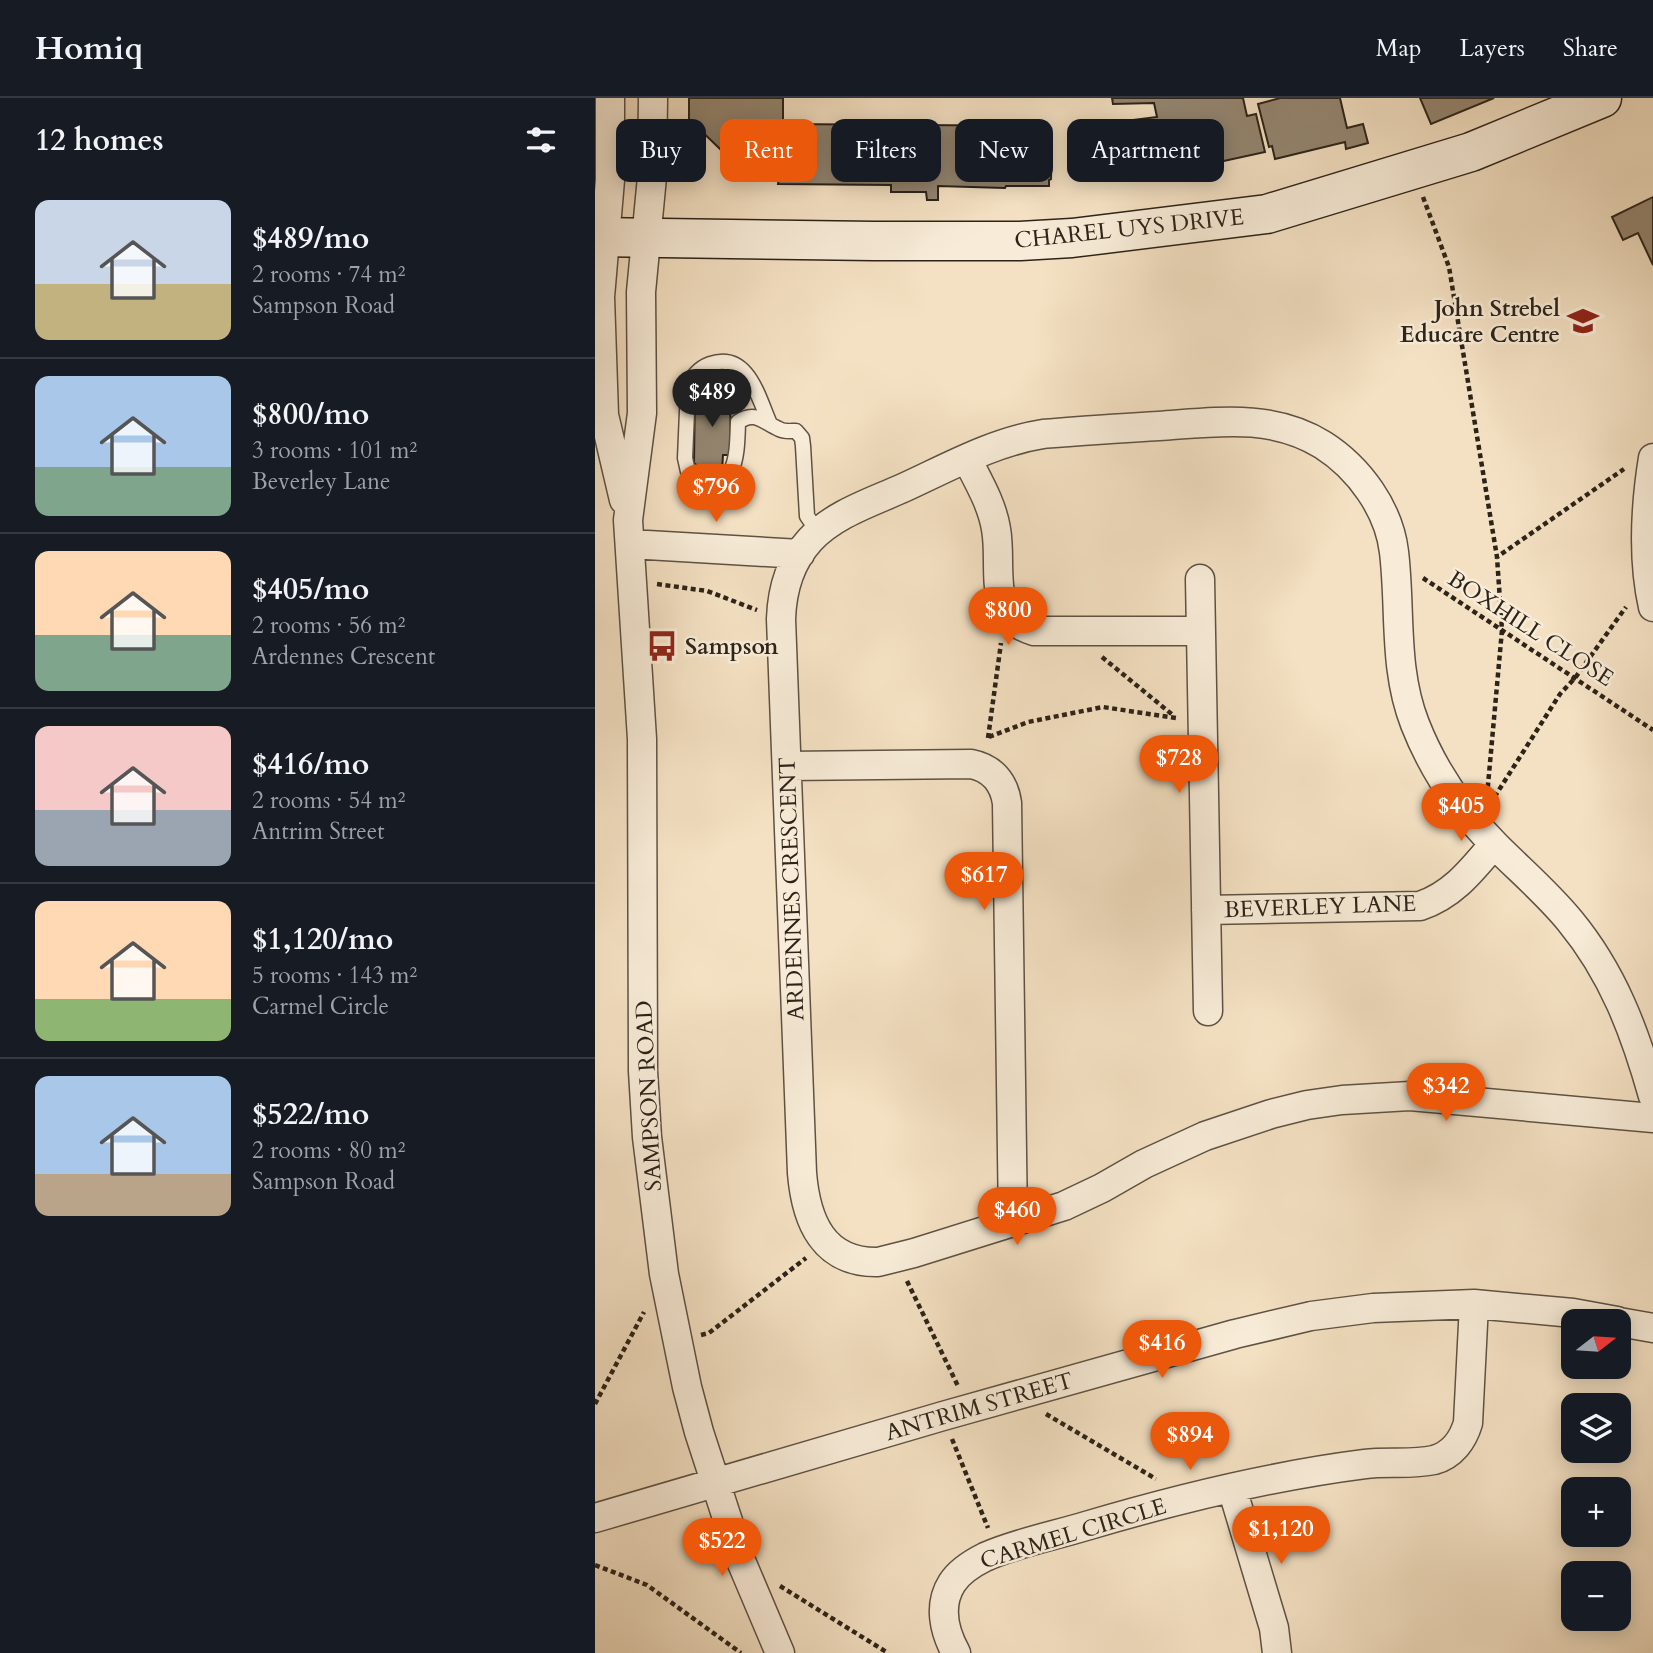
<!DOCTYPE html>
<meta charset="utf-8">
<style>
:root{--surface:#171b24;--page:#242831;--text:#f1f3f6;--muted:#9ea1a6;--line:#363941;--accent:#ea580c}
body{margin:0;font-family:Cardo,serif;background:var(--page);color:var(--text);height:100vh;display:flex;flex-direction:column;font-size:26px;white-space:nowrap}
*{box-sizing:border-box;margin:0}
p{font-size:23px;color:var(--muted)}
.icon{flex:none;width:38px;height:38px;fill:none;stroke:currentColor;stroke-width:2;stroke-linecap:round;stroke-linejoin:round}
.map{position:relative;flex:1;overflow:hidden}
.side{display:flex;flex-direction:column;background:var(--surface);width:595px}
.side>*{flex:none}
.top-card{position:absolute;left:21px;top:21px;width:665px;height:63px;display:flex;gap:14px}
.needle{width:46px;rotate:73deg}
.buttons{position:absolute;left:966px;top:1211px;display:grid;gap:14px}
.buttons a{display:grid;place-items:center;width:70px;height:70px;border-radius:14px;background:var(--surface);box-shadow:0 4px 18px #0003;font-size:35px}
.price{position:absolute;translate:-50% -60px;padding:0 16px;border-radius:24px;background:var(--accent);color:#fff;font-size:23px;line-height:46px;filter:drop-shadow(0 2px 4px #0008)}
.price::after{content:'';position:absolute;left:50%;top:42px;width:21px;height:16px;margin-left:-10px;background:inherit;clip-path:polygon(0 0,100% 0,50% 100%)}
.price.active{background:#222;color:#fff}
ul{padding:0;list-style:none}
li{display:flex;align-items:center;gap:21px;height:175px;padding:0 35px}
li+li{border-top:2px solid var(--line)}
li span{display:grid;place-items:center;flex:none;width:196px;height:140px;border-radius:14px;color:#555}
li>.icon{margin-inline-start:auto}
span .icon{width:84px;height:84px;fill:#fffc;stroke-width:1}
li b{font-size:30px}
h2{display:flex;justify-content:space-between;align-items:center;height:84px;padding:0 35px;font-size:30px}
.tag{padding:0 24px;border-radius:14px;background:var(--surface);box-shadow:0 4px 18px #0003;font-size:24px;line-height:63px}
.tag.active{background:var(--accent);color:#fff}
header{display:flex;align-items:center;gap:42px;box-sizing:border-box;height:98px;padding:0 35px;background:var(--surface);border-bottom:2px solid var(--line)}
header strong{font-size:33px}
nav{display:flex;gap:38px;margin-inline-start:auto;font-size:24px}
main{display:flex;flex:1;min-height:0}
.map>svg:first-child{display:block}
.building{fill:#948671;stroke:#2c2319;stroke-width:2}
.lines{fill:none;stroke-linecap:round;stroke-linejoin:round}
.lane-casing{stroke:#5e5244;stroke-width:17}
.street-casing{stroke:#5e5244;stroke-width:31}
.secondary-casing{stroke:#2c2319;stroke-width:41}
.path{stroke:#2c2319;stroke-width:4.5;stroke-dasharray:5 3.5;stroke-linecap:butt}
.lane{stroke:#f8ecd8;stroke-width:14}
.street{stroke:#f8ecd8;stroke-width:28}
.secondary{stroke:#f8ecd8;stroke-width:38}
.labels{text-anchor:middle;stroke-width:5;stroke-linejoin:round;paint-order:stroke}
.street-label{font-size:23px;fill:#2c2319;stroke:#f8ecd8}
.poi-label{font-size:23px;font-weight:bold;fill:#2c2319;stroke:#f8ecd8;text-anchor:end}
</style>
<header>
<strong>Homiq</strong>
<nav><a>Map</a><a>Layers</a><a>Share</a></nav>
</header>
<main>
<section class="side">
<h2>12 homes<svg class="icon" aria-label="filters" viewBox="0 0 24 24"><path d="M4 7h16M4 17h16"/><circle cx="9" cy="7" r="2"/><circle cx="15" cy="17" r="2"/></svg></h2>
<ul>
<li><span style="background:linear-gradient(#c9d6e8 60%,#c2b280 0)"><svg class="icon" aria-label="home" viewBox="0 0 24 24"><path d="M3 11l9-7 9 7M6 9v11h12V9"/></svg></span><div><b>$489/mo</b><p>2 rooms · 74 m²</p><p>Sampson Road</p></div></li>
<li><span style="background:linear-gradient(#a9c7e8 65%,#7fa58c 0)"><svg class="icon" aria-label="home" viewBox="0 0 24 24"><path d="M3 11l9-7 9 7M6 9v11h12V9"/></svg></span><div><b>$800/mo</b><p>3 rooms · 101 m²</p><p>Beverley Lane</p></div></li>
<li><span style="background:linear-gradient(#ffd9b3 60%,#7fa58c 0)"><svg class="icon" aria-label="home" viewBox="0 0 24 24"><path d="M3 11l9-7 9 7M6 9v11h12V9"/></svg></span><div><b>$405/mo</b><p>2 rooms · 56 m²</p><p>Ardennes Crescent</p></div></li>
<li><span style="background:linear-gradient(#f6c9c9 60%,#9aa5b1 0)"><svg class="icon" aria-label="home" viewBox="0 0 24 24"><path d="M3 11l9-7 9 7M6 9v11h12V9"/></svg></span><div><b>$416/mo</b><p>2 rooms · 54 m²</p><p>Antrim Street</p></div></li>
<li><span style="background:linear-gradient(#ffd9b3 70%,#8fb573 0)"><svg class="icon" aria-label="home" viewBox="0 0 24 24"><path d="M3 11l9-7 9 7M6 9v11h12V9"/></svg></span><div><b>$1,120/mo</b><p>5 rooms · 143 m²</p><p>Carmel Circle</p></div></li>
<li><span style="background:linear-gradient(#a9c7e8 70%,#b9a48a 0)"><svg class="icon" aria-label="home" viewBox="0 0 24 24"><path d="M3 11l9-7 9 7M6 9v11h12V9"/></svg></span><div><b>$522/mo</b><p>2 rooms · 80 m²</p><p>Sampson Road</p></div></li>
</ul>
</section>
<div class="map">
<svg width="1058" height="1555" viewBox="0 0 1058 1555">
<rect width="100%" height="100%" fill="#f4e1c3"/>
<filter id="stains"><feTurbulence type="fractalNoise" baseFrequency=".00286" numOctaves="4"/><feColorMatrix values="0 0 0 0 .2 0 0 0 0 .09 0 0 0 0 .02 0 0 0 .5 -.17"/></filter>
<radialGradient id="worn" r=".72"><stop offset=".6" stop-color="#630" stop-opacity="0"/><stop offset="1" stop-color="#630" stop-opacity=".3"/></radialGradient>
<path class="building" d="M94,0H188V26L445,28L453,42H457L456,81L454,82V88H411L410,90L343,88V102H332L331,94H296V87L183,86L184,80H155L94,21Z
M517,0H648L652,18L661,16L670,54L615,66V64L605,68V66L585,69L586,71L527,76L521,24L562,19L559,5L518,6Z
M685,0H745L752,30L768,26L773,45L751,51L750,44L680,61L677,48L674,49L663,6Z
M825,0H899L836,26Z
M1058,99V167L1043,135L1028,142L1017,119Z
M100,292H135L136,357H128L127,372L108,373L99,365Z"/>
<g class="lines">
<defs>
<path id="lane" d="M175,326C163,299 153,253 115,266C104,270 96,279 93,290L90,360L94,378C142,400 142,359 143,324C160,312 168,324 184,331C189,334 195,333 201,333L207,340L208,348L212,418L223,434"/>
<path id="street" d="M15,0V82L5,199L9,317L29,402
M58,0L57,79L46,194L47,315L33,422L47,641L48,973L52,1039L69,1176L92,1289L104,1334L146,1463L185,1555
M1058,360C1050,410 1047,460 1058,509
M372,361C383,383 397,406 401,431C408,469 390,519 439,533H606
M35,446L205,456
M605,481L613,913
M192,668L376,666C397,670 409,684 412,705L418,1125
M611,812L825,808C858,797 877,772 899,746
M1058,998C1040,934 1018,875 975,823C953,796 926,773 901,748C866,713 838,672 820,626C798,570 806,512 799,454C794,411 764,370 728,347C677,315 621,324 564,328C525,330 487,333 448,336C398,344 354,369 308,390C277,404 239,416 215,442C195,464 187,491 186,521L207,1075C211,1123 228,1165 283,1164L319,1155L469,1108L507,1090L549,1066L610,1038L676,1016L712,1007L747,1002L815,998L1058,1020
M1024,1224L1058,1230
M637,1390L679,1530L682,1555
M0,1420L348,1318L640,1236L716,1218L778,1210L879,1206L978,1215L1022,1223
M361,1555C349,1533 343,1507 357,1485C364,1474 378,1465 390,1459C421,1445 458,1438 491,1428C582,1401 675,1378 770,1366C792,1363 817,1367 839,1362C857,1357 868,1342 873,1325L879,1206"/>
<path id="secondary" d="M0,139L279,143H425L477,140L672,116L876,54L1007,0"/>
</defs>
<use href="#lane" class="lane-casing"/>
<use href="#street" class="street-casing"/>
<use href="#secondary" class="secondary-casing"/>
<path class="path" d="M828,99L854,169L902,459L1029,371
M828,480L1058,632
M62,486L112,493L162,512
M507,559L579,618
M394,639L433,624L508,609L581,620
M393,640L406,545
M892,698L907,532L902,459
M895,706L965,596L980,580L1031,509
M312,1183L363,1288
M106,1237L114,1235L211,1160
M0,1306L49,1214
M451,1316L561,1381
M357,1341L393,1430
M0,1467L52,1487L146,1555
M185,1488L293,1555"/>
<use href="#lane" class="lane"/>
<use href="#street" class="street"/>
<use href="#secondary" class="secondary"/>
</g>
<defs>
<symbol id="school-bare" viewBox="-9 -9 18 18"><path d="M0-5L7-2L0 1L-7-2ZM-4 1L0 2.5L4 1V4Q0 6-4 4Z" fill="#8f2418" stroke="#f8ecd8" stroke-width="2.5" paint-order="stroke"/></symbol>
<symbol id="bus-bare" viewBox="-9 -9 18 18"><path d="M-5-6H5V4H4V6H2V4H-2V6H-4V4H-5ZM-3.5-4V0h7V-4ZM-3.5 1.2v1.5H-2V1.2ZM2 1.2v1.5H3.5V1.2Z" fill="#8f2418" stroke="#f8ecd8" stroke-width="2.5" paint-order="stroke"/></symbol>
</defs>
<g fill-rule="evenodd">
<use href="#school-bare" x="966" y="201" width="44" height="44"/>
<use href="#bus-bare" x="45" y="526" width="44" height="44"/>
</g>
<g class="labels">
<g class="street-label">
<text transform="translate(534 130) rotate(-6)" y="8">CHAREL UYS DRIVE</text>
<text transform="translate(936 530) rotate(33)" y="8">BOXHILL CLOSE</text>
<text transform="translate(196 791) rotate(-92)" y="8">ARDENNES CRESCENT</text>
<text transform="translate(725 808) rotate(-2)" y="8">BEVERLEY LANE</text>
<text transform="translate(53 998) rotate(-93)" y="8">SAMPSON ROAD</text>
<text transform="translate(384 1308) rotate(-16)" y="8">ANTRIM STREET</text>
<text transform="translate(478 1435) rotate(-17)" y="8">CARMEL CIRCLE</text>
</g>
<g class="poi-label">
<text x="965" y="218">John Strebel<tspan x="965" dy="26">Educare Centre</tspan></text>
<text x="90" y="556" text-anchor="start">Sampson</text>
</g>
</g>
<rect width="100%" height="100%" filter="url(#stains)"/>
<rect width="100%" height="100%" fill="url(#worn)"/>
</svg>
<div class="buttons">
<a><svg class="needle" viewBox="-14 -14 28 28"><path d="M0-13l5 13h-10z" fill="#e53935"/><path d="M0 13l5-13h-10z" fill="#9ea1a6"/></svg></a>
<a><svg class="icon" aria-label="layers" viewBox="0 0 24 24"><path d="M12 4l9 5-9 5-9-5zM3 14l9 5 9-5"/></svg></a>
<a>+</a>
<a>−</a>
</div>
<b class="price active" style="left:117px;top:331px">$489</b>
<b class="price" style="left:121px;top:426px">$796</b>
<b class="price" style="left:413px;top:549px">$800</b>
<b class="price" style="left:584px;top:697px">$728</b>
<b class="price" style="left:866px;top:745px">$405</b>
<b class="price" style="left:389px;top:814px">$617</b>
<b class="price" style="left:851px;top:1025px">$342</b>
<b class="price" style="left:422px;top:1149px">$460</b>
<b class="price" style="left:567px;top:1282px">$416</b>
<b class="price" style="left:595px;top:1374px">$894</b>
<b class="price" style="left:686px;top:1468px">$1,120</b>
<b class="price" style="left:127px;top:1480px">$522</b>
<div class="top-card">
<a class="tag">Buy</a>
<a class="tag active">Rent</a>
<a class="tag">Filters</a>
<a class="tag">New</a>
<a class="tag">Apartment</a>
</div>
</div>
</main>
